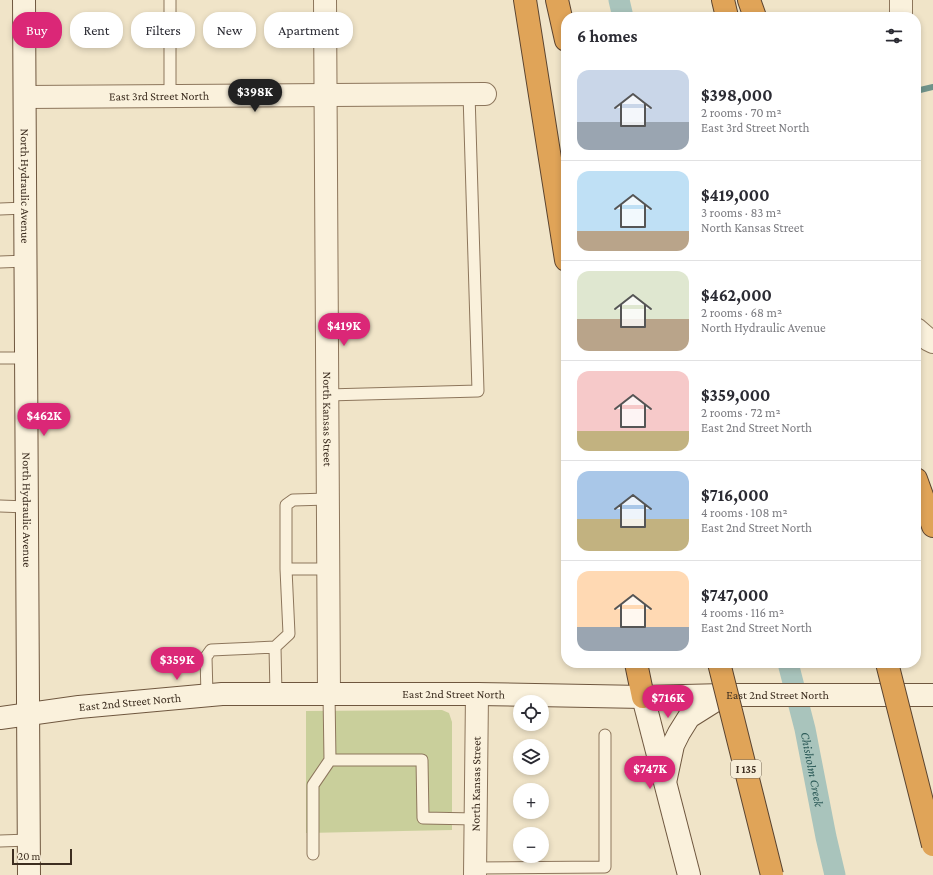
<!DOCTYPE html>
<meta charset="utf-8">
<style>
:root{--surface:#fff;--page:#f7f7f7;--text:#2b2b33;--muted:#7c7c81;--line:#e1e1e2;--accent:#db2777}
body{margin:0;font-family:"Crimson Pro",serif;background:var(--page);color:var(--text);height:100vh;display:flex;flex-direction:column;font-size:15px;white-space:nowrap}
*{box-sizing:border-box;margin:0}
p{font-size:13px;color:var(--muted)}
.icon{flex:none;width:22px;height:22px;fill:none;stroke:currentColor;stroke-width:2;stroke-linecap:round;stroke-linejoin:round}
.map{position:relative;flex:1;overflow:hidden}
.side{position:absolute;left:561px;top:12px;width:360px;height:656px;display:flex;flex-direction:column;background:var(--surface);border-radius:16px;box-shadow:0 2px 6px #0003}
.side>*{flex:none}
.hud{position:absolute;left:12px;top:12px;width:380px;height:36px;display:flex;gap:8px}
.tools{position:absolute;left:513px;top:695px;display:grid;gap:8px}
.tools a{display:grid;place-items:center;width:36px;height:36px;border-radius:50%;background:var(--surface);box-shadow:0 2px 6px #0003;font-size:20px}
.scale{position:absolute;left:12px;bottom:10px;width:60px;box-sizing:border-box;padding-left:4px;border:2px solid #3d2e20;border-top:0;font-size:11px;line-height:14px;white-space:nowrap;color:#3d2e20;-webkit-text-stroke:3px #f7eed8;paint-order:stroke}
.price{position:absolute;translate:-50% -34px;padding:0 9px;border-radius:14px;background:var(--accent);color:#fff;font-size:13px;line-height:26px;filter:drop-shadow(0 1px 2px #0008)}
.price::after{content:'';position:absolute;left:50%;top:24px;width:12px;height:9px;margin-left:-6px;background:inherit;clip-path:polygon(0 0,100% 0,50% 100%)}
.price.current{background:#222;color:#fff}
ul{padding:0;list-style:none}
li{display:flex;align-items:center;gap:12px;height:100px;padding:0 16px}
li+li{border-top:1px solid var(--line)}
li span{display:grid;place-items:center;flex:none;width:112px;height:80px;border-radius:12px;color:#555}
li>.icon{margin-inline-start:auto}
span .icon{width:48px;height:48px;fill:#fffc;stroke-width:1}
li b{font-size:17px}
h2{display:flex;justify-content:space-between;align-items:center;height:48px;padding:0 16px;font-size:17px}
.pill{padding:0 14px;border-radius:16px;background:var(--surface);box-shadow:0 2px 6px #0003;font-size:14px;line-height:36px}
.pill.current{background:var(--accent);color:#fff}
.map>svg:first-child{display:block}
.green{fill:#c9cf9b}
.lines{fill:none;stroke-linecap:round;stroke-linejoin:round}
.stream{stroke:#6f938a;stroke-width:6}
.canal{stroke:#a9c4bc;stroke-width:21}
.lane-casing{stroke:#8d765c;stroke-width:13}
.street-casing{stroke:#8d765c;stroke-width:24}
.secondary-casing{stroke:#6f573f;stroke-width:24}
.highway-casing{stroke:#5b4430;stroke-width:24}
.lane{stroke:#faf1dc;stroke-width:11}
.street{stroke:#faf1dc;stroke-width:22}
.secondary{stroke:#faf1dc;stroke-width:22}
.highway{stroke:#e0a458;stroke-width:22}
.highway-bridge-casing{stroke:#5b4430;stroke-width:24;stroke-linecap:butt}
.highway-bridge{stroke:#e0a458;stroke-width:22}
.labels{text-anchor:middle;stroke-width:3;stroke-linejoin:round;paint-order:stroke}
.shield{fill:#f7eed8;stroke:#756857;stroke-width:1}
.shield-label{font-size:11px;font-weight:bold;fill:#3d2e20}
.street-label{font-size:12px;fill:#3d2e20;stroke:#f7eed8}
.water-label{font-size:13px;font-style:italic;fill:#2f5d5a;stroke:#f7eed8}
</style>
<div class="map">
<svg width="933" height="875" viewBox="0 0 933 875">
<rect width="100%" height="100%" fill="#f0e4c8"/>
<path class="green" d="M442,710L449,713L452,722V830L306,833V711Z"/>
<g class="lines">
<path class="stream" d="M916,91L933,87"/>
<g class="canal">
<path d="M619,0L623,17"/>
<path id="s1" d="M788,663L805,729L826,837L835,875"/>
</g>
<defs>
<path id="lane" d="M170,0V96
M0,209L25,208
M0,262L26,261
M0,358H26
M327,395L478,391L469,94
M0,506L27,507
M286,569H329
M275,647L276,694
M329,694L330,760H422L423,818L476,819
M207,695L206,657L211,650L275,647L289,634L286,569V505L293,500L328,499
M0,841L29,840
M313,854V785L330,760
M475,868L605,867V735"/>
<g id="street">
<path id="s2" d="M325,0L329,694"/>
<path d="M901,17V0"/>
<path id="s3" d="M25,97L485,94"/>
<path d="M916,329L929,340L933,342"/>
<path id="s4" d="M475,875L477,694"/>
</g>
<g id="secondary">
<path id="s5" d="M24,0L29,875"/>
<path d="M643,697L689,875"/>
<path id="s6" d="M0,718L79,707L222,694H477L643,697L724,695H933"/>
<path d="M666,778L673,745L679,733L689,717L724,695"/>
</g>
<path id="highway" d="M525,0L566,260
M557,0L566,40
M723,0L727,17
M749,0L755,17
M916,479L933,526
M636,663L643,697"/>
</defs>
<use href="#lane" class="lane-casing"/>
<use href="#street" class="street-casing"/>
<use href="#secondary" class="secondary-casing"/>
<use href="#highway" class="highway-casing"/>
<use href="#lane" class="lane"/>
<use href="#street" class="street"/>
<use href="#secondary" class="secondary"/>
<use href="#highway" class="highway"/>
<defs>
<path id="highway-bridge" d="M719,663L772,875
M887,663L933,845"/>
</defs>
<use href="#highway-bridge" class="highway-bridge-casing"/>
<use href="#highway-bridge" class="highway-bridge"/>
</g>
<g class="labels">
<rect class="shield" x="731" y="760" width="30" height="18" rx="3"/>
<g class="shield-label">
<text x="746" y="773">I 135</text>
</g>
<g class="street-label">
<text dy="4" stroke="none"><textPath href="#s3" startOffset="134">East 3rd Street North</textPath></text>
<text dy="4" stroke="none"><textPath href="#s5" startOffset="186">North Hydraulic Avenue</textPath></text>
<text dy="4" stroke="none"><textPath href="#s2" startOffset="419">North Kansas Street</textPath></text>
<text dy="4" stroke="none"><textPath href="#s5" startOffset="510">North Hydraulic Avenue</textPath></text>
<text dy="4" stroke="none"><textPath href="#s6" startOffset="455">East 2nd Street North</textPath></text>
<text dy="4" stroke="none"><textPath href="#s6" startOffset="779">East 2nd Street North</textPath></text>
<text dy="4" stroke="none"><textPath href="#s6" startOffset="131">East 2nd Street North</textPath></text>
<text dy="4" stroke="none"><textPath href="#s4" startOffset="91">North Kansas Street</textPath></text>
</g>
<g class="water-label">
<text dy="5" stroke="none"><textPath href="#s1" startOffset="109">Chisholm Creek</textPath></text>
</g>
</g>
</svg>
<div class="tools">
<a><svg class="icon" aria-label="locate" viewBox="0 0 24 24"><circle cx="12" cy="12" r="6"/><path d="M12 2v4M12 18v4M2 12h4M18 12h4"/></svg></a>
<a><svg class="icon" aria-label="layers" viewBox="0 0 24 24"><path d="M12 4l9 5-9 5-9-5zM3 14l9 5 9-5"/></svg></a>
<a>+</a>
<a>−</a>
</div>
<div class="scale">20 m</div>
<b class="price current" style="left:255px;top:113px">$398K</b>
<b class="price" style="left:344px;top:347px">$419K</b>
<b class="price" style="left:44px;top:437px">$462K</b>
<b class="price" style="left:177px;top:681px">$359K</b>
<b class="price" style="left:668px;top:719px">$716K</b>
<b class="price" style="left:650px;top:790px">$747K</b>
<div class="hud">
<a class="pill current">Buy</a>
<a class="pill">Rent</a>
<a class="pill">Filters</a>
<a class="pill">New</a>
<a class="pill">Apartment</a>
</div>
<section class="side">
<h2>6 homes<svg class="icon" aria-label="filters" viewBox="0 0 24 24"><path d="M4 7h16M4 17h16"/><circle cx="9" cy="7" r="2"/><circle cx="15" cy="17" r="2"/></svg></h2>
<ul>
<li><span style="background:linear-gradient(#c9d6e8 65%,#9aa5b1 0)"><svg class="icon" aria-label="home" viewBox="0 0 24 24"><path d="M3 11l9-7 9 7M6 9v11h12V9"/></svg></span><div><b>$398,000</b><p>2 rooms · 70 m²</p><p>East 3rd Street North</p></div></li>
<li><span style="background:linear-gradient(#bfe0f5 75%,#b9a48a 0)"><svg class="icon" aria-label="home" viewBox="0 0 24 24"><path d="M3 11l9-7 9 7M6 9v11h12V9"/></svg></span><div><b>$419,000</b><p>3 rooms · 83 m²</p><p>North Kansas Street</p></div></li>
<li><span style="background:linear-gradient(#dfe7d0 60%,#b9a48a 0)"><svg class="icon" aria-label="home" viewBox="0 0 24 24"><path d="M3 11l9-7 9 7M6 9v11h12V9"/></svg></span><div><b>$462,000</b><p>2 rooms · 68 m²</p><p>North Hydraulic Avenue</p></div></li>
<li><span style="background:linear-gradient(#f6c9c9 75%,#c2b280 0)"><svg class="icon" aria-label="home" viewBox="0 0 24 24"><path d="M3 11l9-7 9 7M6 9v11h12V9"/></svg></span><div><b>$359,000</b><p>2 rooms · 72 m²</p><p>East 2nd Street North</p></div></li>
<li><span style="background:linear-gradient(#a9c7e8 60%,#c2b280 0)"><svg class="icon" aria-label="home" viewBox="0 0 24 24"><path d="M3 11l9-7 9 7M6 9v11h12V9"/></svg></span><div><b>$716,000</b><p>4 rooms · 108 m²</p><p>East 2nd Street North</p></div></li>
<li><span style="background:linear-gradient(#ffd9b3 70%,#9aa5b1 0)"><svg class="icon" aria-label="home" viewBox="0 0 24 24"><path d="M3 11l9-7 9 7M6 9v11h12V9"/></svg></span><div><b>$747,000</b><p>4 rooms · 116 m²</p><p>East 2nd Street North</p></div></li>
</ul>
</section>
</div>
